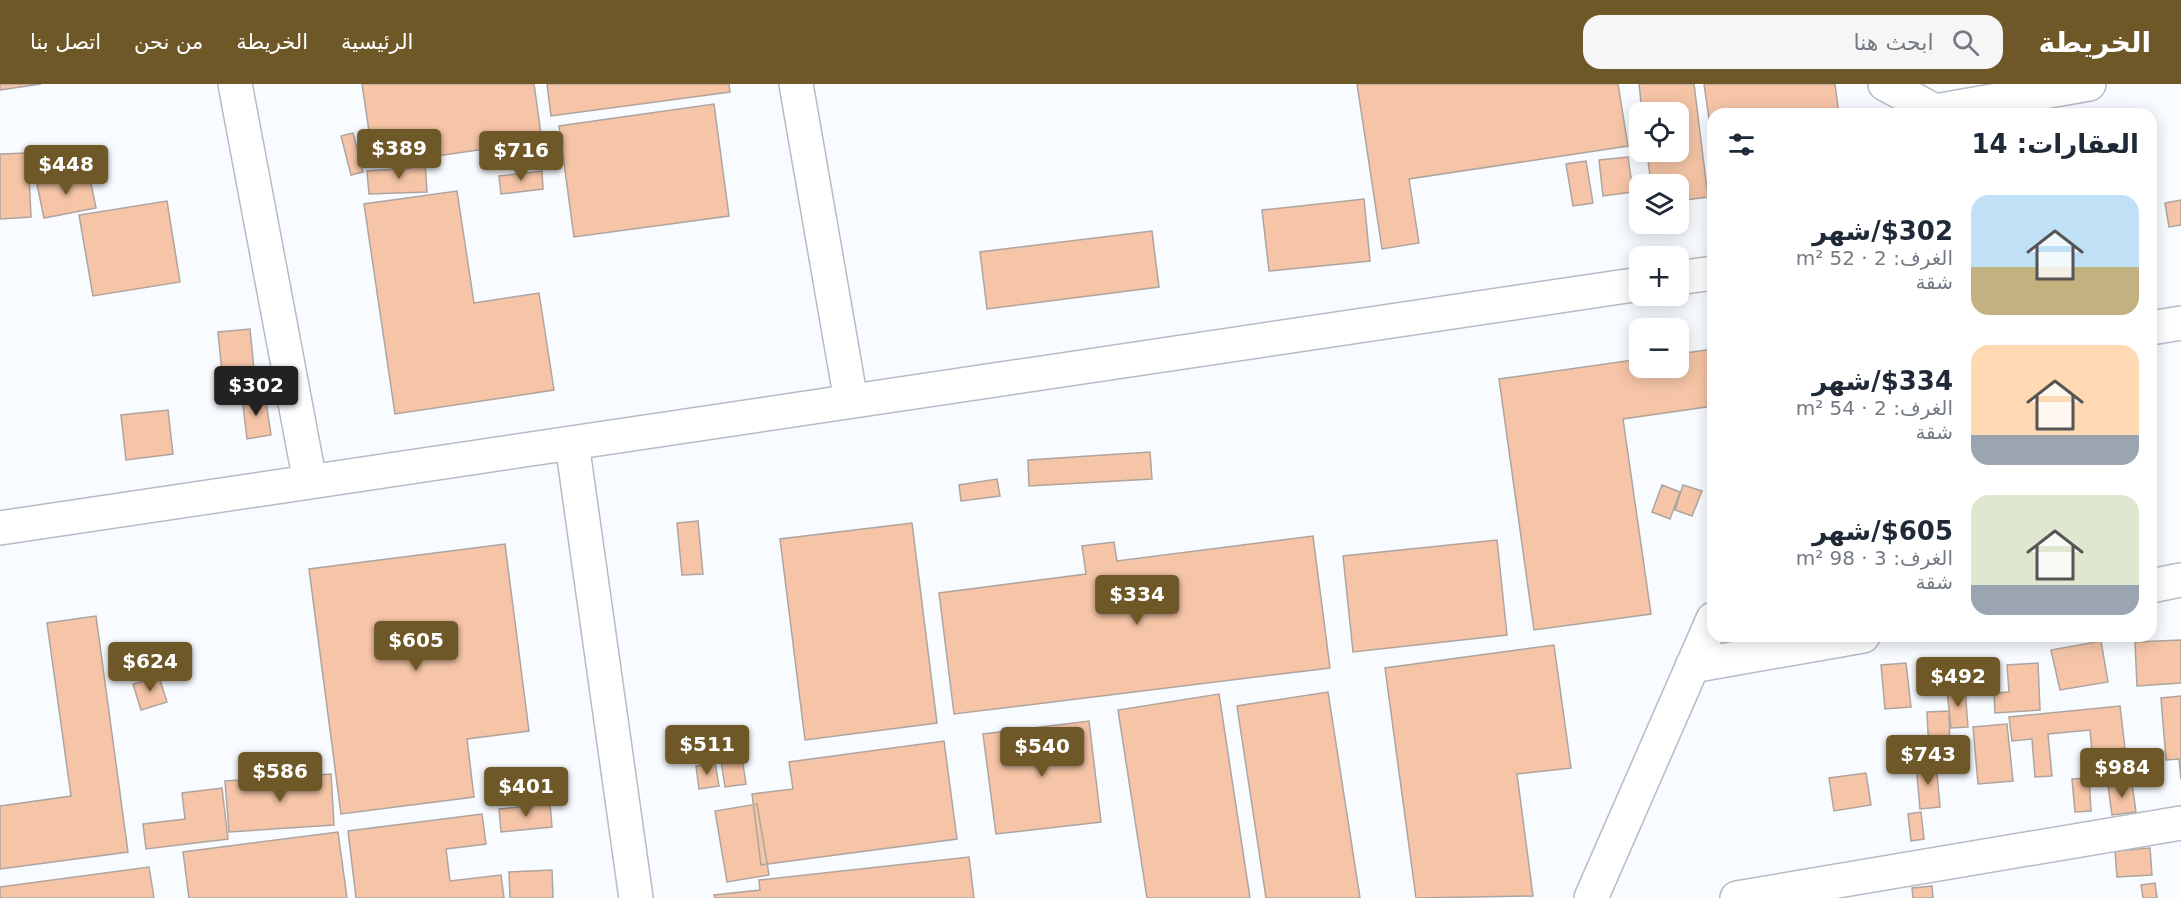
<!DOCTYPE html>
<html lang="ar">
<meta charset="utf-8">
<style>
:root{--surface:#fff;--page:#f6f6f7;--text:#1f2937;--muted:#747a83;--accent:#6e5828}
body{margin:0;font-family:"DejaVu Sans","Noto Sans Arabic",sans-serif;background:var(--page);color:var(--text);direction:rtl;height:100vh;display:flex;flex-direction:column;font-size:22px;white-space:nowrap}
*{box-sizing:border-box;margin:0}
p{font-size:20px;color:var(--muted)}
.icon{flex:none;width:33px;height:33px;fill:none;stroke:currentColor;stroke-width:2;stroke-linecap:round;stroke-linejoin:round}
.map{position:relative;flex:1;overflow:hidden;direction:ltr}
.drawer{position:absolute;left:1707px;top:24px;width:450px;height:534px;display:flex;flex-direction:column;background:var(--surface);border-radius:18px;box-shadow:0 3px 15px #0003;direction:rtl}
.drawer>*{flex:none}
.buttons{position:absolute;left:1629px;top:18px;display:grid;gap:12px}
.buttons a{display:grid;place-items:center;width:60px;height:60px;border-radius:12px;background:var(--surface);box-shadow:0 3px 15px #0003;font-size:30px}
.price{position:absolute;translate:-50% -51px;padding:0 14px;border-radius:6px;background:var(--accent);color:#fff;font-size:20px;line-height:39px;filter:drop-shadow(0 2px 3px #0008)}
.price::after{content:'';position:absolute;left:50%;top:36px;width:18px;height:14px;margin-left:-9px;background:inherit;clip-path:polygon(0 0,100% 0,50% 100%)}
.price.on{background:#222;color:#fff}
ul{padding:0;list-style:none}
li{display:flex;align-items:center;gap:18px;height:150px;padding:0 18px}
li span{display:grid;place-items:center;flex:none;width:168px;height:120px;border-radius:18px;color:#555}
li>.icon{margin-inline-start:auto}
span .icon{width:72px;height:72px;fill:#fffc;stroke-width:1}
li b{font-size:26px}
h2{display:flex;justify-content:space-between;align-items:center;height:72px;padding:0 18px;font-size:26px}
header{display:flex;align-items:center;gap:36px;box-sizing:border-box;height:84px;padding:0 30px;background:var(--accent);color:#fff}
header strong{font-size:28px}
nav{display:flex;gap:33px;margin-inline-start:auto;font-size:21px}
.search{width:420px;height:54px;background:var(--page);display:flex;align-items:center;gap:15px;box-sizing:border-box;padding:0 21px;border-radius:18px;color:var(--muted);font-size:22px}
.map>svg:first-child{display:block}
.building{fill:#f6c5a7;stroke:#afa49e;stroke-width:1.5}
.lines{fill:none;stroke-linecap:round;stroke-linejoin:round}
.minor-casing{stroke:#b5bcc5;stroke-width:36}
.minor{stroke:#fff;stroke-width:33}
</style>
<header>
<strong>الخريطة</strong>
<div class="search"><svg class="icon" aria-label="search" viewBox="0 0 24 24"><circle cx="10" cy="10" r="6"/><path d="M15 15l6 6"/></svg>ابحث هنا</div>
<nav><a>الرئيسية</a><a>الخريطة</a><a>من نحن</a><a>اتصل بنا</a></nav>
</header>
<div class="map">
<svg width="2181" height="814" viewBox="0 0 2181 814">
<rect width="100%" height="100%" fill="#f8fbff"/>
<path class="building" d="M0,0H41L0,6Z
M362,0H534L542,57L374,81Z
M547,0H729L730,8L551,32Z
M1357,0H1618L1628,62L1409,95L1419,159L1382,165Z
M1639,0H1694L1708,113L1678,117V100H1651L1647,68H1678V28H1642Z
M1704,0H1835L1839,30H1713V63Z
M714,20L729,132L574,153L559,42Z
M353,49L363,88L351,91L341,52Z
M28,69L31,133L0,135V70Z
M1628,73L1633,108L1603,112L1599,76Z
M425,77L427,108L369,110L367,87L411,84V78Z
M1586,77L1593,119L1573,122L1566,80Z
M542,87L543,105L501,110L499,92Z
M89,90L96,124L44,134L37,100Z
M457,107L474,219L539,209L554,306L395,330L364,120Z
M1364,115L1370,177L1269,187L1262,126Z
M2181,116V141L2169,143L2165,119Z
M167,117L180,198L93,212L79,131Z
M1152,147L1159,203L987,225L980,168Z
M250,245L255,296L223,299L218,248Z
M1713,265V322L1623,335L1651,530L1534,546L1499,295L1640,275V284H1678V270Z
M265,311L271,351L247,355L242,313Z
M168,326L173,370L126,376L121,331Z
M1150,368L1152,395L1029,402L1028,376Z
M997,395L1000,412L961,417L959,401Z
M1662,401L1680,408L1670,435L1652,428Z
M1683,401L1702,407L1692,432L1675,426Z
M698,437L703,490L682,491L677,439Z
M912,439L937,639L805,656L780,455Z
M1313,452L1330,584L954,630L939,509L1086,490L1082,462L1114,458L1117,477Z
M1497,456L1507,551L1353,568L1343,472Z
M505,460L529,647L467,655L474,713L341,730L309,485Z
M96,532L128,768L0,785V722L71,712L47,539Z
M2181,556V599L2137,602L2135,558Z
M2101,557L2108,598L2060,606L2051,566Z
M1554,561L1571,684L1517,690L1533,812L1416,814L1385,584Z
M1906,579L1911,623L1885,625L1881,581Z
M2038,579L2040,626L1995,629L1994,609L2009,608L2007,581Z
M159,593L167,618L141,626L133,600Z
M1965,604L1968,643L1951,644L1947,606Z
M1328,608L1360,814H1266L1237,622Z
M1219,610L1250,814H1147L1118,626Z
M2181,612V695L2179,675L2166,676L2161,614Z
M2120,622L2125,664L2092,668L2090,646L2048,650L2052,692L2035,693L2032,655L2012,657L2009,633Z
M1949,627L1950,669L1929,670L1927,628Z
M1089,637L1101,738L996,750L983,650Z
M2007,640L2013,697L1978,700L1973,643Z
M944,657L957,755L761,781L752,710L793,705L789,678Z
M742,674L746,700L725,703L721,677Z
M1936,678L1940,723L1920,725L1916,680Z
M715,679L719,702L699,705L696,682Z
M1866,689L1871,721L1834,727L1829,694Z
M331,690L334,741L229,748L225,697Z
M2089,694L2091,727L2075,728L2072,695Z
M2132,699L2136,728L2112,731L2108,702Z
M222,704L228,755L146,765L143,740L185,735L182,709Z
M550,720L552,743L501,748L499,725Z
M757,720L769,791L727,798L715,727Z
M1921,728L1924,755L1911,757L1908,730Z
M482,730L486,760L446,765L450,797L501,791L504,814H356L348,747Z
M338,748L347,814H189L183,768Z
M2150,764L2152,791L2117,793L2115,767Z
M969,773L974,814H715L714,811L760,806L759,796Z
M149,783L154,814H0V803Z
M552,786L553,814H510L509,788Z
M2155,799L2157,814H2143L2141,801Z
M1932,802L1933,814H1913L1912,804Z"/>
<g class="lines">
<defs>
<path id="minor" d="M235,0L310,398
M796,0L851,317
M1885,0L1935,27L2089,0
M1678,194L1713,189
M2151,244L2181,239
M572,359L636,814
M0,444L1640,200
M2151,502L2181,496
M1692,582L1863,552
M1591,814L1713,535
M1737,814L2181,739"/>
</defs>
<use href="#minor" class="minor-casing"/>
<use href="#minor" class="minor"/>
</g>
</svg>
<div class="buttons">
<a><svg class="icon" aria-label="locate" viewBox="0 0 24 24"><circle cx="12" cy="12" r="6"/><path d="M12 2v4M12 18v4M2 12h4M18 12h4"/></svg></a>
<a><svg class="icon" aria-label="layers" viewBox="0 0 24 24"><path d="M12 4l9 5-9 5-9-5zM3 14l9 5 9-5"/></svg></a>
<a>+</a>
<a>−</a>
</div>
<b class="price" style="left:399px;top:96px">$389</b>
<b class="price" style="left:521px;top:98px">$716</b>
<b class="price" style="left:66px;top:112px">$448</b>
<b class="price on" style="left:256px;top:333px">$302</b>
<b class="price" style="left:1137px;top:542px">$334</b>
<b class="price" style="left:416px;top:588px">$605</b>
<b class="price" style="left:150px;top:609px">$624</b>
<b class="price" style="left:1958px;top:624px">$492</b>
<b class="price" style="left:707px;top:692px">$511</b>
<b class="price" style="left:1042px;top:694px">$540</b>
<b class="price" style="left:1928px;top:702px">$743</b>
<b class="price" style="left:2122px;top:715px">$984</b>
<b class="price" style="left:280px;top:719px">$586</b>
<b class="price" style="left:526px;top:734px">$401</b>
<section class="drawer">
<h2>العقارات: 14<svg class="icon" aria-label="filters" viewBox="0 0 24 24"><path d="M4 7h16M4 17h16"/><circle cx="9" cy="7" r="2"/><circle cx="15" cy="17" r="2"/></svg></h2>
<ul>
<li><span style="background:linear-gradient(#bfe0f5 60%,#c2b280 0)"><svg class="icon" aria-label="home" viewBox="0 0 24 24"><path d="M3 11l9-7 9 7M6 9v11h12V9"/></svg></span><div><b>$302/شهر</b><p>الغرف: 2 · 52 m²</p><p>شقة</p></div></li>
<li><span style="background:linear-gradient(#ffd9b3 75%,#9aa5b1 0)"><svg class="icon" aria-label="home" viewBox="0 0 24 24"><path d="M3 11l9-7 9 7M6 9v11h12V9"/></svg></span><div><b>$334/شهر</b><p>الغرف: 2 · 54 m²</p><p>شقة</p></div></li>
<li><span style="background:linear-gradient(#dfe7d0 75%,#9aa5b1 0)"><svg class="icon" aria-label="home" viewBox="0 0 24 24"><path d="M3 11l9-7 9 7M6 9v11h12V9"/></svg></span><div><b>$605/شهر</b><p>الغرف: 3 · 98 m²</p><p>شقة</p></div></li>
</ul>
</section>
</div>
